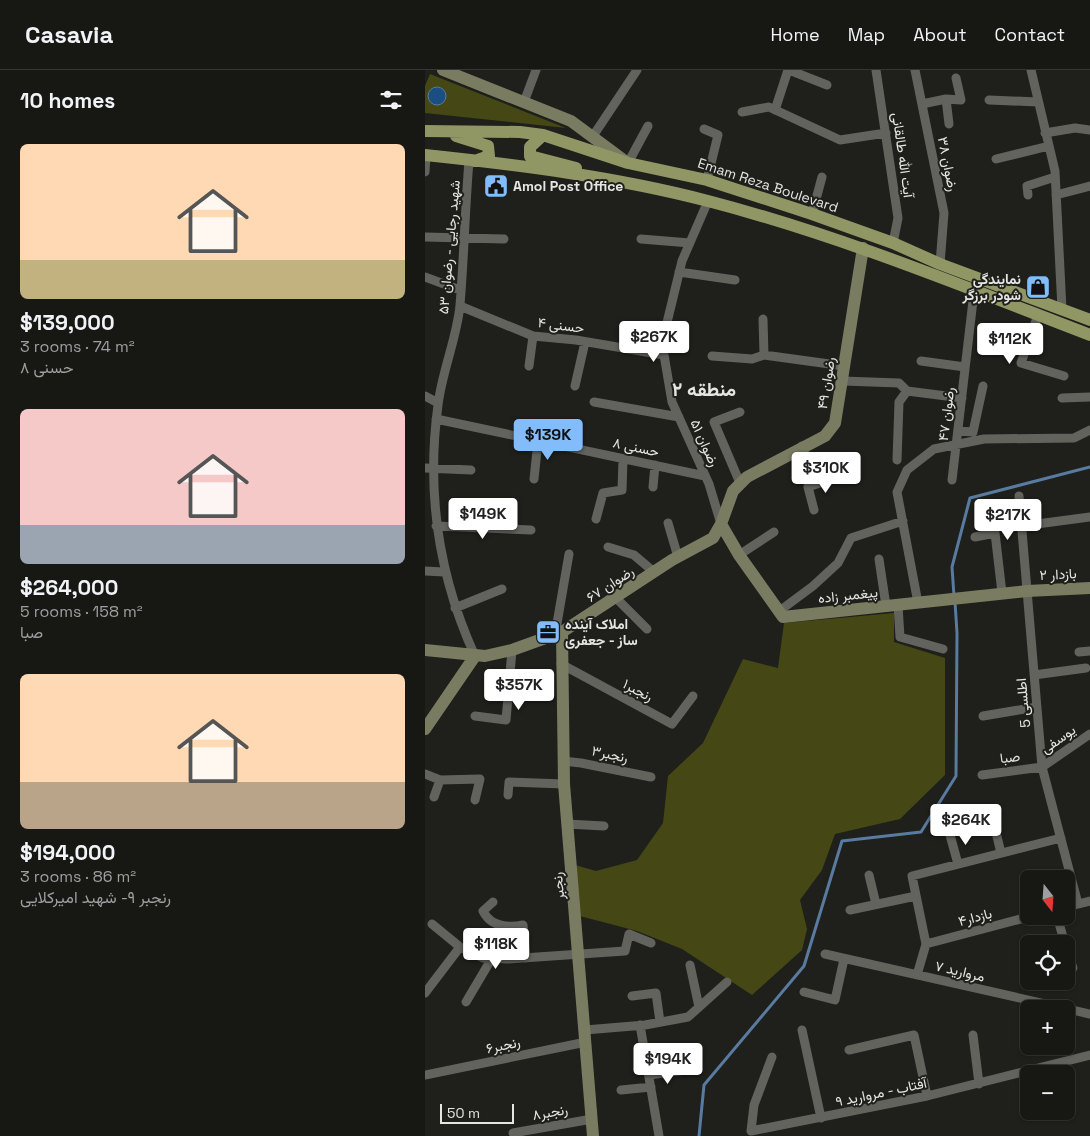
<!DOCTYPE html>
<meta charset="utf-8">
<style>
:root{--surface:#171714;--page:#242422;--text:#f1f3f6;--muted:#9e9fa0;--line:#363634;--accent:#83bcfb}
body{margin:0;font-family:"Space Grotesk",Vazirmatn,sans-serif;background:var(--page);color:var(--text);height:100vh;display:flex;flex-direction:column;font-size:19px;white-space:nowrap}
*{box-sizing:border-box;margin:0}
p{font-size:16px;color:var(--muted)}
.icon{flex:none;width:28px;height:28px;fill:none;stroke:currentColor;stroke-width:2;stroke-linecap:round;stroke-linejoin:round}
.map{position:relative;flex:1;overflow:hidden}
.sheet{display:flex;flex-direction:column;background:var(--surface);width:425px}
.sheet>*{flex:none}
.needle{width:32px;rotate:163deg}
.controls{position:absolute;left:595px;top:800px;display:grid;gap:10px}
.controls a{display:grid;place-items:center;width:55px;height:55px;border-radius:8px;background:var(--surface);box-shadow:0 1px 4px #0004,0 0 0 1px var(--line);font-size:25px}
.scale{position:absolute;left:15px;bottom:12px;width:74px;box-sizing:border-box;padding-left:5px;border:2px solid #e5e5e2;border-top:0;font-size:14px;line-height:18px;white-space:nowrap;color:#e5e5e2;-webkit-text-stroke:4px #1f1f1b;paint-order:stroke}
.price{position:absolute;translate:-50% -42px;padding:0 11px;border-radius:5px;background:#fff;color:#222;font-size:16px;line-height:32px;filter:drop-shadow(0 1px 2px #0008)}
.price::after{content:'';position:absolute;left:50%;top:30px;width:15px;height:11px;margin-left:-8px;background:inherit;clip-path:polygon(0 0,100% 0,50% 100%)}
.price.selected{background:var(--accent);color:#111}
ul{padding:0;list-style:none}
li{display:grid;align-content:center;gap:10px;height:265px;padding:0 20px}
li span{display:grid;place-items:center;height:155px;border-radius:8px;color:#555}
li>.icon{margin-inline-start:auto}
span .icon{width:90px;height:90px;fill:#fffc;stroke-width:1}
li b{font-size:21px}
h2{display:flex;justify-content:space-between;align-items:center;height:60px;padding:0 20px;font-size:21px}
header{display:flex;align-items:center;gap:30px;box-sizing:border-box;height:70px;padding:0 25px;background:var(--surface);border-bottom:1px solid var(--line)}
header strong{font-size:24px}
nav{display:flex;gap:28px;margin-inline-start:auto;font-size:18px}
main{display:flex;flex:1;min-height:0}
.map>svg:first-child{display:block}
.green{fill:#454815}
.water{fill:#1b4e82;stroke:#587b9f}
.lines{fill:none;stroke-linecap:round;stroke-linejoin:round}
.stream{stroke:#587b9f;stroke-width:3}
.street{stroke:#62635d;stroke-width:9}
.secondary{stroke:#7a7c61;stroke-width:12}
.primary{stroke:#919665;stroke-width:12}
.labels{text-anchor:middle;stroke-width:4;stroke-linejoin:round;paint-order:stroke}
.street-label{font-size:14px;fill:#e5e5e2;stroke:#1f1f1b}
.poi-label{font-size:14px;font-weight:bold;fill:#e5e5e2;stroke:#1f1f1b;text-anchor:start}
.district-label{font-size:19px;font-weight:bold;fill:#e5e5e2;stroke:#1f1f1b}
</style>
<header>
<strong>Casavia</strong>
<nav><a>Home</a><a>Map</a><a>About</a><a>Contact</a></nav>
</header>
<main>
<section class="sheet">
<h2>10 homes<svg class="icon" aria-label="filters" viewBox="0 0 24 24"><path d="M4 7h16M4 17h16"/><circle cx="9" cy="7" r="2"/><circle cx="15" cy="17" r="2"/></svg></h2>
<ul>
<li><span style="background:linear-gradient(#ffd9b3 75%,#c2b280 0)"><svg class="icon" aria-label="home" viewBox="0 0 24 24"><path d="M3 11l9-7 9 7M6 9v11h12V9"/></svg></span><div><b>$139,000</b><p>3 rooms · 74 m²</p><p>حسنی ۸</p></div></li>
<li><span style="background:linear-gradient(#f6c9c9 75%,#9aa5b1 0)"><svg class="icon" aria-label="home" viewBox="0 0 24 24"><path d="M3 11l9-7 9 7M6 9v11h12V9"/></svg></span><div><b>$264,000</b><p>5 rooms · 158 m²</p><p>صبا</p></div></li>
<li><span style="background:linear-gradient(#ffd9b3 70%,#b9a48a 0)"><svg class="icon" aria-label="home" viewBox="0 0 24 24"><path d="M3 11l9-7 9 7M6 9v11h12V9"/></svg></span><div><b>$194,000</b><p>3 rooms · 86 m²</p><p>رنجبر ۹- شهید امیرکلایی</p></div></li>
</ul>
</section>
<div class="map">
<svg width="665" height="1066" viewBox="0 0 665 1066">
<rect width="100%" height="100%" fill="#1f1f1b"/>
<path class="green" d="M5,4L141,58L0,43V16Z
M469,543V572L520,588V705L475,749L410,764L397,800L375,830L382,859L377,880L327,925L257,879L212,861L147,844L143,793L171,801L212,790L238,753L243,706L278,673L318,589L353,598L359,553Z"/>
<path class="water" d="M3 26a9 9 0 1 1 18 0a9 9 0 1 1-18 0Z"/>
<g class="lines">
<path class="stream" d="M529,526L527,497L545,428L665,397
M274,1066L279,1015L379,896L417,771L496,762L531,706L532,563L530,532"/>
<path class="street" d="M364,0L402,15
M451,0L473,148L468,173
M490,0L519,143L515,194
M606,0L630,101L637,239
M564,30L613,32
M99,32L111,0
M497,34L521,29
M350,40L363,0
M317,42L344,37L415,70L461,63
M524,54L521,29L536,30L531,8
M279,59L293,65L282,110
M620,63L650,58L665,60
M168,66L212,0
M571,89L624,76
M44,91C40,139 39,187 35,235C32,268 17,301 13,335C1,423 13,505 50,586
M203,93L223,56
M0,102L1,85
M603,125L602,116L630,107
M631,125L665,116
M283,131L257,191L237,273L247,332L284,414L296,454
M387,144L397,107
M0,167L79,169
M216,169L265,173
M254,202L310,210
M0,207L35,220
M35,236L108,266L151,270L239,285
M613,245L596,293L639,306
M338,249L339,285
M287,286L327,289L339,285L419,296
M496,291L540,297
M104,296L108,266
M418,311L474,313L482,321L537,328
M150,316L160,272
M0,326L13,333
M637,328L665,327
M169,332L254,347
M315,342L289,352L315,413
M11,349L280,406
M533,361L548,362L558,316
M377,376L392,414
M472,390L474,332L482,321
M0,398L46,400
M109,409L113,371
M527,410L549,222
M228,417L230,395
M594,426L617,697L653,834
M389,440L383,417L412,407
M171,449L178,423L197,420L198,389
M243,453L253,487
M11,456L106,460
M597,456L665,447
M550,467L570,463L577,523
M183,477L209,485L229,502
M314,485L349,462
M454,489L461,536
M0,501L19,502
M191,528L222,559
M493,533L472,422L482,400L509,379L559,369L649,368L665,360
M473,535L475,567L518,579
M30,538L77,519
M353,542L388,516L413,493L426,468L478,451
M130,565L144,484
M654,582L665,581
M136,594L247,654L268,626
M609,605L661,598
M50,646L81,650L87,580
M558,646L612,637
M138,691L156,693L226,707
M0,704L15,710L55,709L50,730
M557,705L617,697L665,664
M83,725L84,712L139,714
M9,727L15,710
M567,746L576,783
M142,754L179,756
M525,765L533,794
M444,805L451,834
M68,832L58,841C66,857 82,858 98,855L101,888
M641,837L665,831
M425,840L491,826
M632,846L640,874
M7,854L35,877L58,888L83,889L200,881L204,864L226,873
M501,874L607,846
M641,876L648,898L641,900
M400,884L665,944
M265,895L274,937
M492,905L501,874L487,806L636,768
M379,922L410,930L419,889
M0,923L35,877
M207,926L231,923L235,952
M41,932L67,888
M215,955L234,1066
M160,960L220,955L263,947L302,912
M377,960L396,1048
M548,965L554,1014
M424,980L489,965L502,1026
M347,987L329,1035L326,1061L502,1026L665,985
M0,1005L161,972
M224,1005L260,1000
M196,1020L226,1017
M88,1063L167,1049"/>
<path class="secondary" d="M18,0L146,51L200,91
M296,454L314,485L358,547L602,521L665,518
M137,562L139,714L168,1066
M0,580L60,586L87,580L137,562L247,490L288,468L296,454L308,421L322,407L400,366L410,353L438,178
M0,659L50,586"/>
<path class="primary" d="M0,61L95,62L118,65L203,93L282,110L387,144L468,173L515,194L665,250
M118,65L105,77V86L151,98
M31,66L63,76L64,86L50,91
M0,85C95,95 191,107 283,131C414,165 540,217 665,265"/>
</g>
<defs>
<symbol id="civic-square" viewBox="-11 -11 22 22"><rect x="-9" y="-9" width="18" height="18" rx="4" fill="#83bcfb" stroke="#1f1f1b"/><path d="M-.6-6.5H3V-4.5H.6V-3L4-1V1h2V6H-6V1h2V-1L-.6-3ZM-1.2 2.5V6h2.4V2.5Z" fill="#111"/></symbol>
<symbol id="shop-square" viewBox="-11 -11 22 22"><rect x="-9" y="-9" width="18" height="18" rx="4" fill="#83bcfb" stroke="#1f1f1b"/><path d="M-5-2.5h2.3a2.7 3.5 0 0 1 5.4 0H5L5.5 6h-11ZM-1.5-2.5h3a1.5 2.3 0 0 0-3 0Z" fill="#111"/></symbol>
<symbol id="office-square" viewBox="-11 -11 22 22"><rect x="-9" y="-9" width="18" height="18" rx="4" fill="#83bcfb" stroke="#1f1f1b"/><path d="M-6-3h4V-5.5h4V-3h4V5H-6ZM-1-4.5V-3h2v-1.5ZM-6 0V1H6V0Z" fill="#111"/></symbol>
</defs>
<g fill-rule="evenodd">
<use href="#civic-square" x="57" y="102" width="28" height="28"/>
<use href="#shop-square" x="599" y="203" width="28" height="28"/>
<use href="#office-square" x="109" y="548" width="28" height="28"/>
</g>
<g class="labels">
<g class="street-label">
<text transform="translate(478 85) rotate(82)" y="5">آیت الله طالقانی</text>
<text transform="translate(523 94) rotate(79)" y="5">رضوان ۳۸</text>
<text transform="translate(343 115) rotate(18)" y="5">Emam Reza Boulevard</text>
<text transform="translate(24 177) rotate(-85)" y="5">شهید رجایی - رضوان ۵۳</text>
<text transform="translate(136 255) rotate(7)" y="5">حسنی ۴</text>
<text transform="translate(401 313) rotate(-81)" y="5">رضوان ۴۹</text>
<text transform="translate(521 344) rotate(-83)" y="5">رضوان ۴۷</text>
<text transform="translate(280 373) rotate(66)" y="5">رضوان ۵۱</text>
<text transform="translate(211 377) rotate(12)" y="5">حسنی ۸</text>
<text transform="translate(633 504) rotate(-3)" y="5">بازدار ۲</text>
<text transform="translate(185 514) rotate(-33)" y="5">رضوان ۶۷</text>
<text transform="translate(423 525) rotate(-6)" y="5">پیغمبر زاده</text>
<text transform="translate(213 620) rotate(28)" y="5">رنجبر۱</text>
<text transform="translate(598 633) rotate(-95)" y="5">اطلسی 5</text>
<text transform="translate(633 669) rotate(-35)" y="5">یوسفی</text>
<text transform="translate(185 684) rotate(12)" y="5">رنجبر۳</text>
<text transform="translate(585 687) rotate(-7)" y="5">صبا</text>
<text transform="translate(133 816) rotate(-95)" y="5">رنجبر</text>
<text transform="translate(550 847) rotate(-15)" y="5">بازدار۴</text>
<text transform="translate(535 901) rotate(13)" y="5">مروارید ۷</text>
<text transform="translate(78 975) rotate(-12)" y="5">رنجبر۶</text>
<text transform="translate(456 1022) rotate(-12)" y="5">آفتاب - مروارید ۹</text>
<text transform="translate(125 1042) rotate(-10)" y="5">رنجبر۸</text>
</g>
<g class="poi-label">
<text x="88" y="121">Amol Post Office</text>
<text x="596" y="214" text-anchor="end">نمایندگی<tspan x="596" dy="16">شودر برزگر</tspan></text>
<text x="140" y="559">املاک آینده<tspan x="140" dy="16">ساز - جعفری</tspan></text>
</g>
<g class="district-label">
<text x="279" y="326">منطقه ۲</text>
</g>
</g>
</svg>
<div class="controls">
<a><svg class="needle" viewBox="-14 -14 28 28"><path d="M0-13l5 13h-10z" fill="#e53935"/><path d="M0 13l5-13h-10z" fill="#9e9fa0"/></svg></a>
<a><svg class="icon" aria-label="locate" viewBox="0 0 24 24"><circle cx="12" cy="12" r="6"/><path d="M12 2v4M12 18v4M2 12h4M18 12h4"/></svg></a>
<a>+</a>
<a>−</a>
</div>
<div class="scale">50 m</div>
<b class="price" style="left:229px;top:293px">$267K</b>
<b class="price" style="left:585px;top:295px">$112K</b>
<b class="price selected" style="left:123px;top:391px">$139K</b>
<b class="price" style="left:401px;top:424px">$310K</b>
<b class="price" style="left:58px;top:470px">$149K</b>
<b class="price" style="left:583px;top:471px">$217K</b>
<b class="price" style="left:94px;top:641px">$357K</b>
<b class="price" style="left:541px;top:776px">$264K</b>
<b class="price" style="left:71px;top:900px">$118K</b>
<b class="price" style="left:243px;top:1015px">$194K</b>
</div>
</main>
